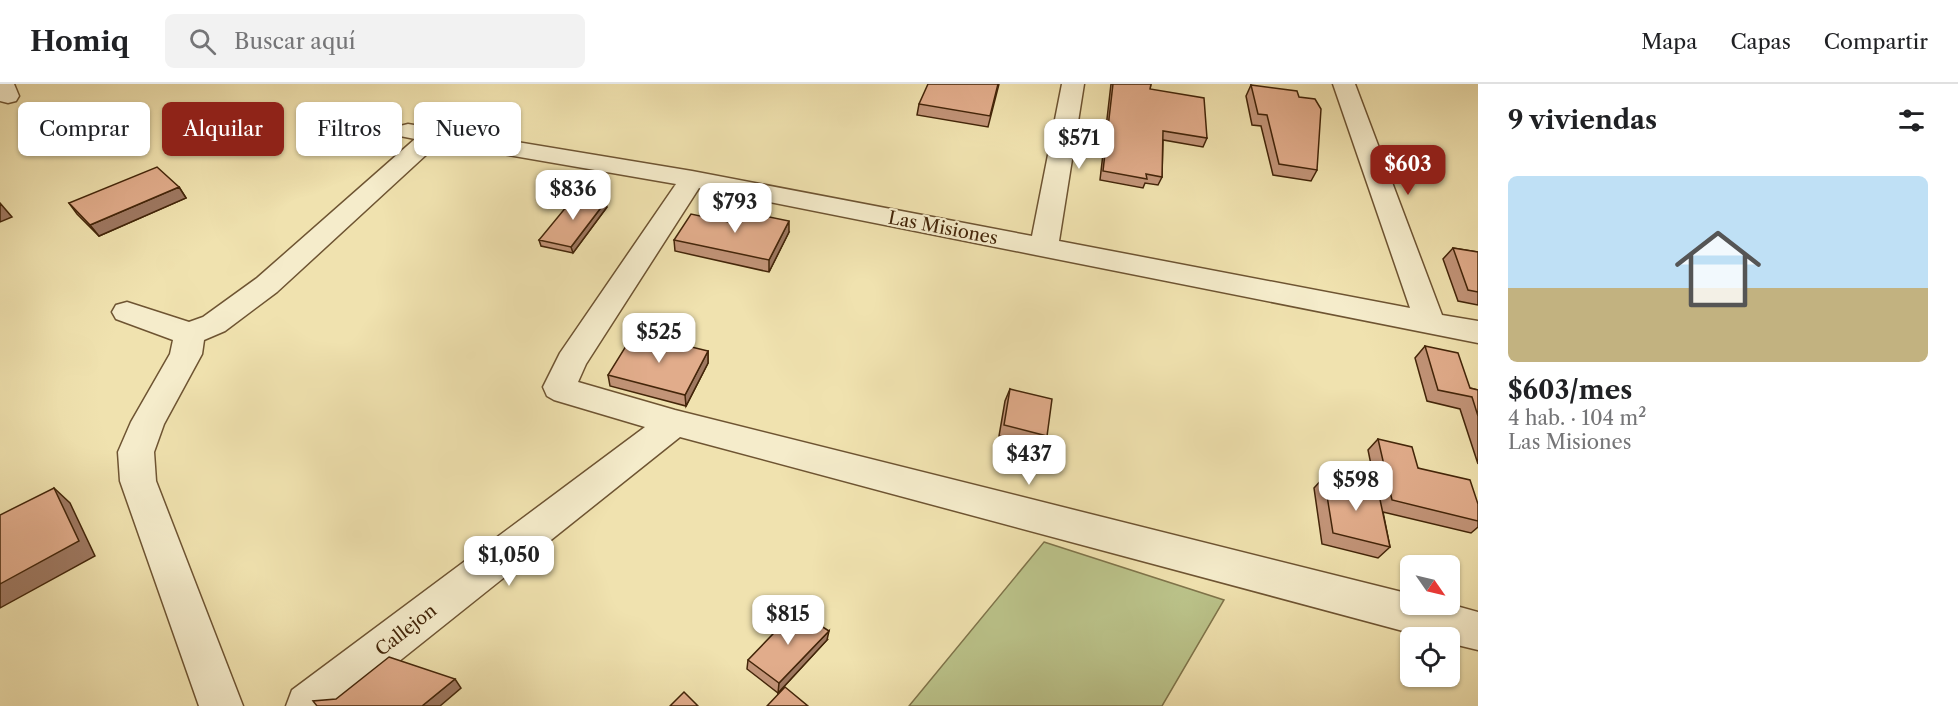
<!DOCTYPE html>
<html lang="es">
<meta charset="utf-8">
<style>
:root{--surface:#fff;--page:#f2f2f2;--text:#202124;--muted:#757577;--line:#e0e0e0;--accent:#8f2418}
body{margin:0;font-family:"Libre Caslon Text",serif;background:var(--page);color:var(--text);height:100vh;display:flex;flex-direction:column;font-size:22px;white-space:nowrap}
*{box-sizing:border-box;margin:0}
p{font-size:20px;color:var(--muted)}
.icon{flex:none;width:33px;height:33px;fill:none;stroke:currentColor;stroke-width:2;stroke-linecap:round;stroke-linejoin:round}
.map{position:relative;flex:1;overflow:hidden}
.panel{display:flex;flex-direction:column;background:var(--surface);width:480px}
.panel>*{flex:none}
.guide{position:absolute;left:18px;top:18px;width:570px;height:54px;display:flex;gap:12px}
.needle{width:39px;rotate:124deg}
.buttons{position:absolute;left:1400px;top:471px;display:grid;gap:12px}
.buttons a{display:grid;place-items:center;width:60px;height:60px;border-radius:9px;background:var(--surface);box-shadow:0 2px 4px #0004;font-size:30px}
.price{position:absolute;translate:-50% -51px;padding:0 14px;border-radius:12px;background:#fff;color:#222;font-size:20px;line-height:39px;filter:drop-shadow(0 2px 3px #0008)}
.price::after{content:'';position:absolute;left:50%;top:36px;width:18px;height:14px;margin-left:-9px;background:inherit;clip-path:polygon(0 0,100% 0,50% 100%)}
.price.current{background:var(--accent);color:#fff}
ul{padding:0;list-style:none}
li{display:grid;align-content:center;gap:12px;height:318px;padding:0 30px}
li+li{border-top:2px solid var(--line)}
li span{display:grid;place-items:center;height:186px;border-radius:9px;color:#555}
li>.icon{margin-inline-start:auto}
span .icon{width:108px;height:108px;fill:#fffc;stroke-width:1}
li b{font-size:26px}
h2{display:flex;justify-content:space-between;align-items:center;height:72px;padding:0 30px;font-size:26px}
.tag{padding:0 21px;border-radius:9px;background:var(--surface);box-shadow:0 2px 4px #0004;font-size:21px;line-height:54px}
.tag.current{background:var(--accent);color:#fff}
header{display:flex;align-items:center;gap:36px;box-sizing:border-box;height:84px;padding:0 30px;background:var(--surface);border-bottom:2px solid var(--line)}
header strong{font-size:28px}
nav{display:flex;gap:33px;margin-inline-start:auto;font-size:21px}
.search{width:420px;height:54px;background:var(--page);display:flex;align-items:center;gap:15px;box-sizing:border-box;padding:0 21px;border-radius:9px;color:var(--muted);font-size:22px}
main{display:flex;flex:1;min-height:0}
.map>svg:first-child{display:block}
.green{fill:#bbc38a;stroke:#7f744a;stroke-width:1.5}
.lines{fill:none;stroke-linecap:round;stroke-linejoin:round}
.minor-casing{stroke:#6e5432;stroke-width:3}
.minor{fill:#f5eccb;fill-rule:evenodd}
.wall{fill:#c29478;stroke:#432509;stroke-width:1.5}
.shaded-wall{fill:#9e7861;stroke:#432509;stroke-width:1.5}
.building{fill:#e1ac8b;stroke:#432509;stroke-width:1.5}
.labels{text-anchor:middle;stroke-width:4.5;stroke-linejoin:round;paint-order:stroke}
.street-label{font-size:18px;fill:#432509;stroke:#f5eccb}
</style>
<header>
<strong>Homiq</strong>
<div class="search"><svg class="icon" aria-label="search" viewBox="0 0 24 24"><circle cx="10" cy="10" r="6"/><path d="M15 15l6 6"/></svg>Buscar aquí</div>
<nav><a>Mapa</a><a>Capas</a><a>Compartir</a></nav>
</header>
<main>
<div class="map">
<svg width="1478" height="622" viewBox="0 0 1478 622">
<rect width="100%" height="100%" fill="#f0e2af"/>
<filter id="stains"><feTurbulence type="fractalNoise" baseFrequency=".00333" numOctaves="4"/><feColorMatrix values="0 0 0 0 .2 0 0 0 0 .09 0 0 0 0 .02 0 0 0 .5 -.17"/></filter>
<radialGradient id="worn" r=".72"><stop offset=".6" stop-color="#630" stop-opacity="0"/><stop offset="1" stop-color="#630" stop-opacity=".3"/></radialGradient>
<path class="green" d="M1044,458L1224,516L1162,622H909Z"/>
<g class="lines">
<defs>
<path id="minor" d="M0,0H14L19,12L16,17L8,19L0,17Z
M1062,0H1084L1059,157L1410,224L1333,0H1355L1442,231L1478,237V259L699,104L586,280L578,298L675,326L1410,510V520H1449L1478,528V566L1449,559V554H1429L680,353L343,622H286L292,606L645,343L554,316L547,312L543,303L560,269L676,100L439,59L277,208L225,247L204,256L202,270L164,340L154,368L156,397L243,622H199L120,397L118,368L131,338L170,270L173,256L116,235L112,228L116,221L127,218L189,238L203,233L257,194L415,55L400,52L396,47L400,42L408,40L692,87L1032,152Z"/>
</defs>
<use href="#minor" class="minor-casing"/>
<use href="#minor" class="minor"/>
</g>
<path class="wall" d="M999,0L988,43L917,31L919,20Z
M1111,0H1151L1150,5L1207,54L1203,63L1163,56L1162,93L1158,101L1145,99L1143,104L1100,96Z
M1251,1L1317,86L1311,97L1273,91L1261,42L1252,41L1246,12Z
M179,103L186,114L99,152L77,130L69,119Z
M607,123L573,169L541,162L539,156Z
M789,148L769,188L675,167L674,156Z
M1453,164L1478,168V221L1458,217L1443,175Z
M1425,262L1470,304L1478,306V380L1460,325L1427,317L1415,274Z
M708,267V279L686,322L610,302L608,291Z
M1010,305L1047,352L1042,363L999,352L1005,317Z
M1378,355L1418,384L1478,420V443L1471,449L1383,428L1390,463L1378,474L1322,460L1314,404L1324,393L1376,405L1368,366Z
M827,556L778,609L747,585L748,576Z"/>
<path class="shaded-wall" d="M179,103L186,114L99,152L90,141Z
M606,117L607,123L573,169L571,163Z
M0,119L12,133L0,138Z
M789,137V148L769,188V176Z
M708,267V279L686,322L685,311Z
M54,404L70,419L95,472L0,524V500Z
M829,547L827,556L778,609L779,599Z
M455,595L461,604L440,622H422Z"/>
<path class="building" d="M928,0H998L990,32L919,20Z
M1113,0H1151L1150,5L1204,14L1207,54L1163,47L1162,93L1146,90L1147,95L1103,87Z
M1251,1L1297,7L1299,13L1315,15L1321,25L1317,86L1279,80L1267,31L1258,30Z
M157,83L179,103L90,141L69,119Z
M576,111L606,117L571,163L539,156Z
M745,128L789,137L769,176L674,156L691,130L738,140Z
M1453,164L1478,168V208L1468,206Z
M634,249L708,267L685,311L608,291Z
M1425,262L1458,269L1470,304L1478,306V332L1472,313L1438,306Z
M1010,305L1052,315L1047,352L1004,341Z
M1378,355L1412,363L1418,384L1470,396L1478,420V437L1392,416Z
M1324,393L1378,406L1390,463L1333,449Z
M54,404L79,457L0,500V431Z
M796,526L829,547L779,599L748,576Z
M389,573L455,595L422,622H317L313,617L336,615Z
M785,603L808,622H767Z
M684,608L698,622H670Z"/>
<g class="labels">
<g class="street-label">
<text transform="translate(943 144) rotate(11)" y="6">Las Misiones</text>
<text transform="translate(406 546) rotate(-38)" y="6">Callejon</text>
</g>
</g>
<rect width="100%" height="100%" filter="url(#stains)"/>
<rect width="100%" height="100%" fill="url(#worn)"/>
</svg>
<div class="buttons">
<a><svg class="needle" viewBox="-14 -14 28 28"><path d="M0-13l5 13h-10z" fill="#e53935"/><path d="M0 13l5-13h-10z" fill="#757577"/></svg></a>
<a><svg class="icon" aria-label="locate" viewBox="0 0 24 24"><circle cx="12" cy="12" r="6"/><path d="M12 2v4M12 18v4M2 12h4M18 12h4"/></svg></a>
</div>
<b class="price" style="left:1079px;top:86px">$571</b>
<b class="price current" style="left:1408px;top:112px">$603</b>
<b class="price" style="left:573px;top:137px">$836</b>
<b class="price" style="left:735px;top:150px">$793</b>
<b class="price" style="left:659px;top:280px">$525</b>
<b class="price" style="left:1029px;top:402px">$437</b>
<b class="price" style="left:1356px;top:428px">$598</b>
<b class="price" style="left:509px;top:503px">$1,050</b>
<b class="price" style="left:788px;top:562px">$815</b>
<div class="guide">
<a class="tag">Comprar</a>
<a class="tag current">Alquilar</a>
<a class="tag">Filtros</a>
<a class="tag">Nuevo</a>
</div>
</div>
<section class="panel">
<h2>9 viviendas<svg class="icon" aria-label="filters" viewBox="0 0 24 24"><path d="M4 7h16M4 17h16"/><circle cx="9" cy="7" r="2"/><circle cx="15" cy="17" r="2"/></svg></h2>
<ul>
<li><span style="background:linear-gradient(#bfe0f5 60%,#c2b280 0)"><svg class="icon" aria-label="home" viewBox="0 0 24 24"><path d="M3 11l9-7 9 7M6 9v11h12V9"/></svg></span><div><b>$603/mes</b><p>4 hab. · 104 m²</p><p>Las Misiones</p></div></li>
</ul>
</section>
</main>
